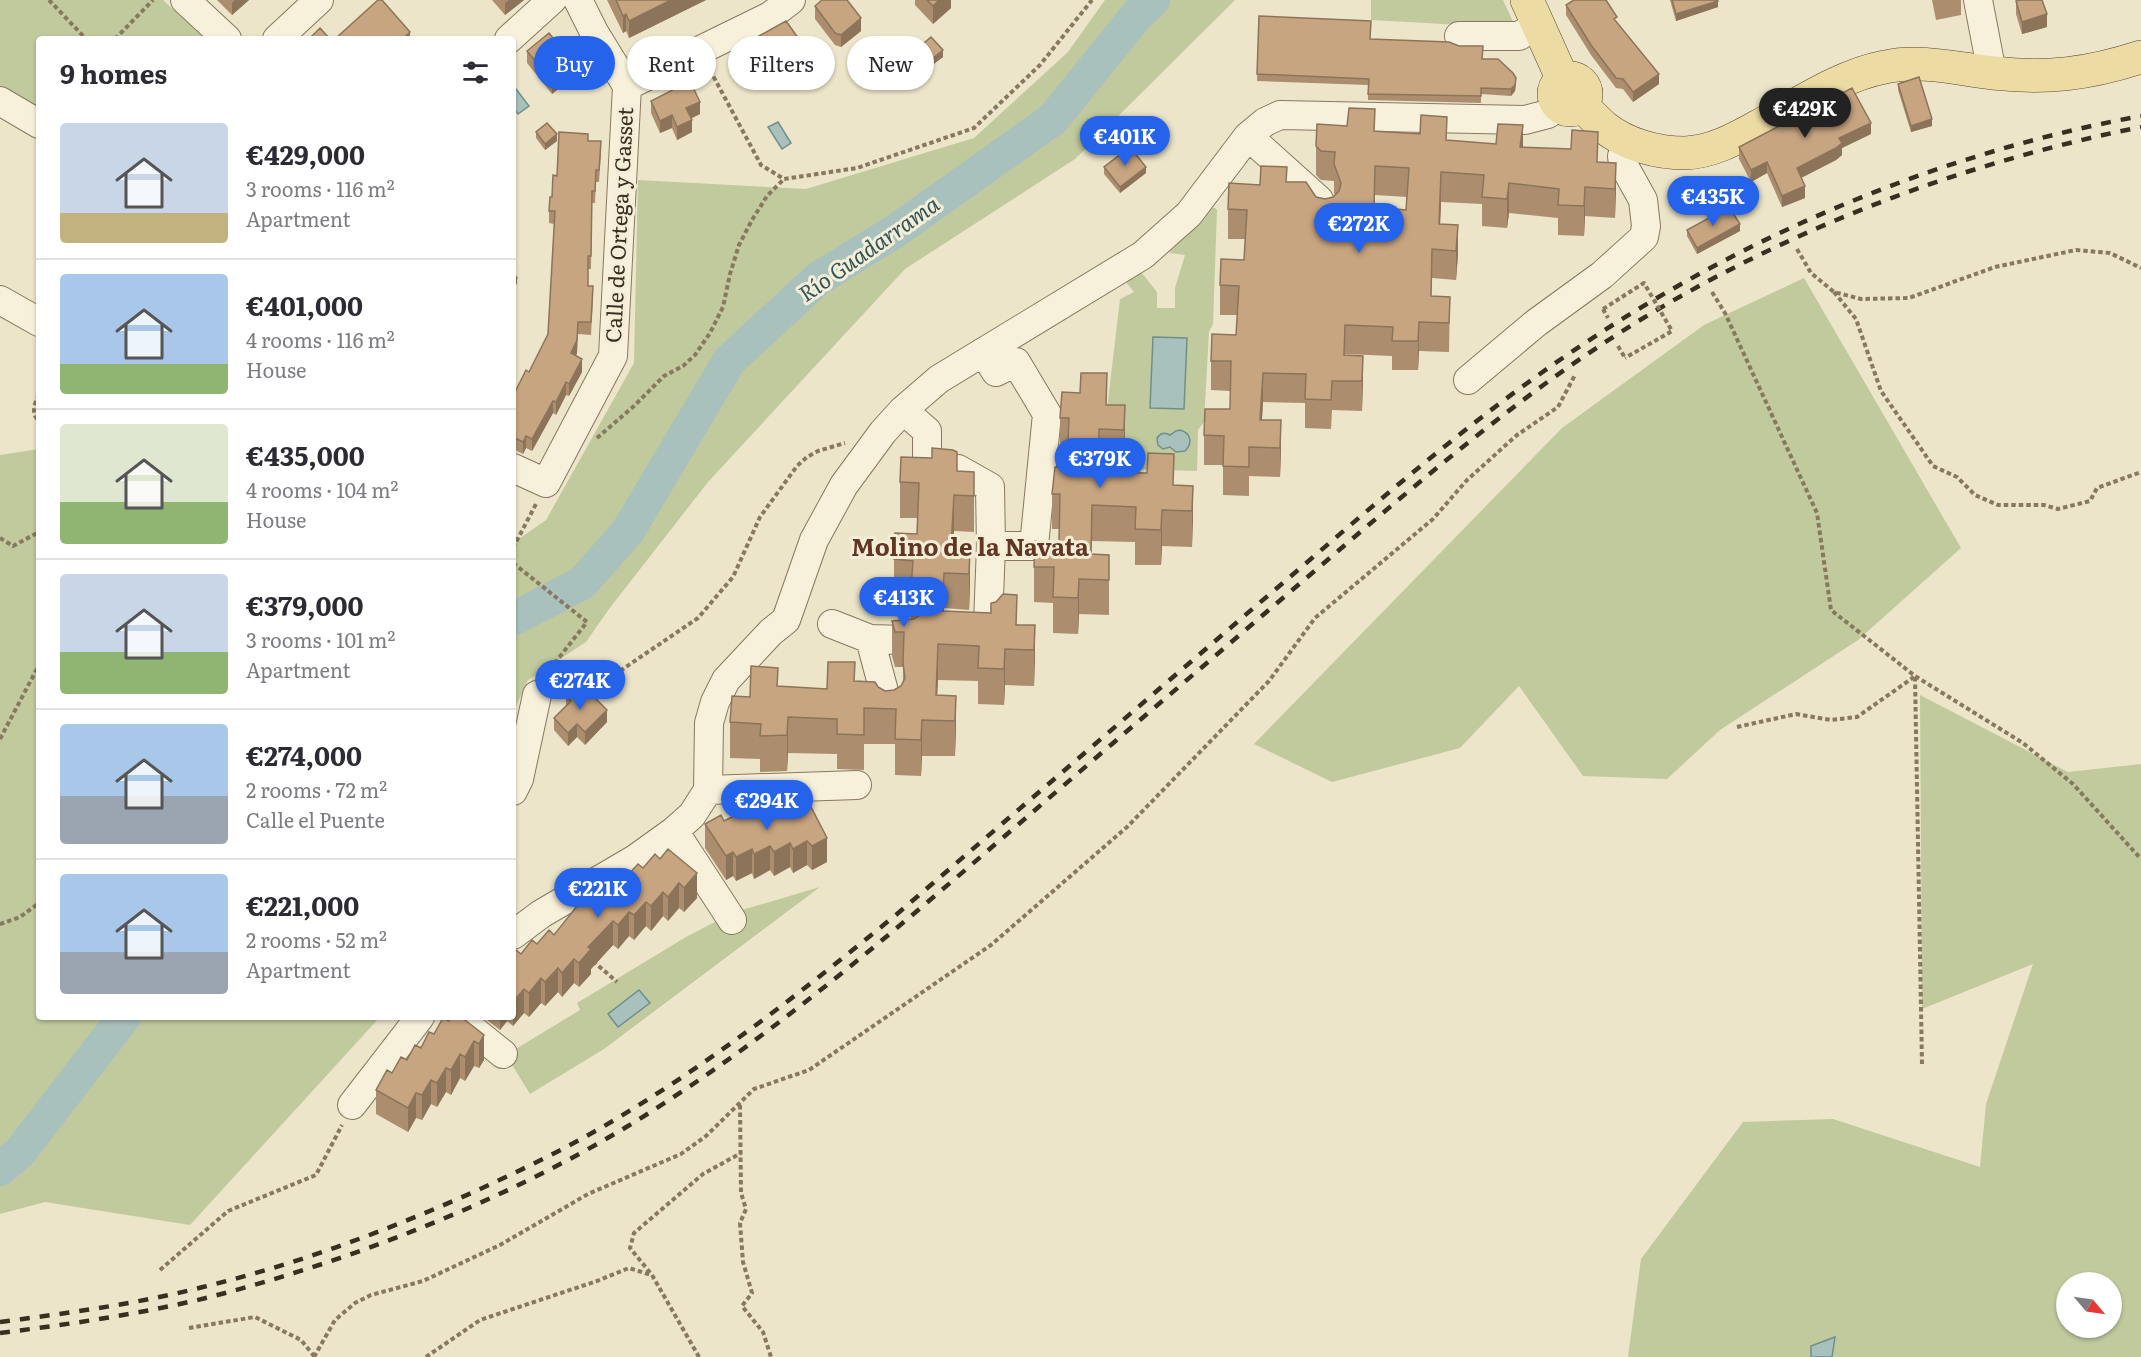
<!DOCTYPE html>
<meta charset="utf-8">
<style>
:root{--surface:#fff;--page:#f2f2f3;--text:#2b2b33;--muted:#7c7c81;--line:#e1e1e2;--accent:#2563eb}
body{margin:0;font-family:Literata,serif;background:var(--page);color:var(--text);height:100vh;display:flex;flex-direction:column;font-size:22px;white-space:nowrap}
*{box-sizing:border-box;margin:0}
p{font-size:20px;color:var(--muted)}
.icon{flex:none;width:33px;height:33px;fill:none;stroke:currentColor;stroke-width:2;stroke-linecap:round;stroke-linejoin:round}
.map{position:relative;flex:1;overflow:hidden}
.details{position:absolute;left:36px;top:36px;width:480px;height:984px;display:flex;flex-direction:column;background:var(--surface);border-radius:6px;box-shadow:0 2px 4px #0004}
.details>*{flex:none}
.guide{position:absolute;left:534px;top:36px;width:570px;height:54px;display:flex;gap:12px}
.needle{width:39px;rotate:119deg}
.fabs{position:absolute;left:2056px;top:1272px;display:grid;gap:12px}
.fabs a{display:grid;place-items:center;width:66px;height:66px;border-radius:50%;background:var(--surface);box-shadow:0 2px 4px #0004;font-size:30px}
.price{position:absolute;translate:-50% -51px;padding:0 14px;border-radius:21px;background:var(--accent);color:#fff;font-size:20px;line-height:39px;filter:drop-shadow(0 2px 3px #0008)}
.price::after{content:'';position:absolute;left:50%;top:36px;width:18px;height:14px;margin-left:-9px;background:inherit;clip-path:polygon(0 0,100% 0,50% 100%)}
.price.current{background:#222;color:#fff}
ul{padding:0;list-style:none}
li{display:flex;align-items:center;gap:18px;height:150px;padding:0 24px}
li+li{border-top:2px solid var(--line)}
li span{display:grid;place-items:center;flex:none;width:168px;height:120px;border-radius:6px;color:#555}
li>.icon{margin-inline-start:auto}
span .icon{width:72px;height:72px;fill:#fffc;stroke-width:1}
li b{font-size:26px}
h2{display:flex;justify-content:space-between;align-items:center;height:72px;padding:0 24px;font-size:26px}
.chip{padding:0 21px;border-radius:27px;background:var(--surface);box-shadow:0 2px 4px #0004;font-size:21px;line-height:54px}
.chip.current{background:var(--accent);color:#fff}
.map>svg:first-child{display:block}
.green{fill:#c0ca9d;fill-rule:evenodd}
.water{fill:#a9c1bc;stroke:#708f8a;stroke-width:1.5}
.lines{fill:none;stroke-linecap:round;stroke-linejoin:round}
.river{stroke:#a9c1bc;stroke-width:34}
.minor-casing{stroke:#87785f;stroke-width:30}
.major-casing{stroke:#564632;stroke-width:34}
.path{stroke:#87785f;stroke-width:4;stroke-dasharray:4.5 3;stroke-linecap:butt}
.minor{stroke:#f7f1dc;stroke-width:28}
.major{stroke:#ecdca4;stroke-width:33}
.rail{stroke:#392f21;stroke-width:4.5;stroke-dasharray:10 10;stroke-linecap:butt}
.path-bridge{stroke:#87785f;stroke-width:4;stroke-dasharray:4.5 3;stroke-linecap:butt}
.wall{fill:#ac8e6f;fill-rule:evenodd}
.shaded-wall{fill:#8c745a}
.building{fill:#c8a581;stroke:#8c745a;stroke-width:1.5;fill-rule:evenodd}
.labels{text-anchor:middle;stroke-width:6;stroke-linejoin:round;paint-order:stroke}
.street-label{font-size:21px;fill:#392f21;stroke:#f4eed8}
.water-label{font-size:22px;font-style:italic;fill:#325657;stroke:#f4eed8}
.quarter-label{font-size:24px;font-weight:bold;fill:#633623;stroke:#f4eed8}
</style>
<div class="map">
<svg width="2141" height="1357" viewBox="0 0 2141 1357">
<rect width="100%" height="100%" fill="#ece5c9"/>
<path class="green" d="M0,0H163L205,39H39V112L0,87Z
M1105,0H1235L1075,159L905,269L708,482L609,609L586,642L528,680L513,713V543L546,520L634,363L638,180L806,189L974,138L1068,52Z
M1371,0H1503L1516,28L1371,20Z
M1211,208H1215L1217,210L1213,324L1209,332L1204,422L1198,430L1197,471L1124,469L1125,441L1107,409L1120,299L1134,292L1125,281L1141,272L1157,292V308H1175V288L1185,255L1169,253Z
M1804,278L1961,548L1858,640L1720,730L1667,779L1583,776L1519,686L1460,748L1332,782L1254,744L1562,428L1704,325Z
M39,449V1017H380L190,1225L45,1202L0,1214V455Z
M1920,695L2068,772L2141,764V1357H1628L1641,1259L1743,1122L1833,1119L1980,1167L1986,1104L2033,964L1922,1009ZM2067,1282H2112V1328H2067Z
M820,887L604,1049L530,1094L506,1055L580,1010L577,1003L686,937L732,913Z"/>
<path class="water" d="M513,85L529,106L518,114L513,107Z
M778,122L791,143L782,149L768,127Z
M1153,337L1187,338L1184,409L1150,408Z
M1180,430C1191,433 1193,443 1185,451L1176,452L1170,447L1163,449L1158,445L1157,438C1160,433 1165,432 1170,435L1176,431Z
M639,990L650,1003L618,1027L608,1014Z
M1835,1337L1832,1357H1811V1346Z"/>
<g class="lines">
<path class="river" d="M513,619L582,583L628,531L729,361L819,278L894,232L1053,119L1136,16L1153,0
M0,1169L20,1152L124,1017"/>
<defs>
<path id="minor" d="M185,0L227,39
M1978,0L1992,73
M1459,36H1519L1537,25
M277,39L319,0
M509,39L552,0
M627,86L770,16L791,0
M0,101L39,124
M1248,136L1319,200L1324,210
M0,300L39,322
M983,352L996,372L1016,362L1047,414L1034,546H991
M1468,380L1536,323L1602,275L1644,237L1646,226L1643,200L1623,164L1622,156L1629,142
M903,410L927,431V467L958,469L990,487L991,546L988,623
M513,468L546,483L613,356L627,86L594,32L578,0
M832,624L870,639L907,640
M870,639L889,710
M708,790L857,785
M513,791L519,779L537,695
M674,831L732,920
M513,935L541,914L635,859L674,831L692,815L708,790L709,723L715,702L726,680L771,632L786,620L814,540L844,485L883,432L903,410L939,379L1143,255L1189,214L1248,136L1265,122L1280,115L1525,120L1548,114L1558,104
M457,1017L503,1054
M352,1105L420,1017"/>
<path id="major" d="M1527,0L1563,80
M1554 94a16 16 0 1 1 32 0a16 16 0 1 1-32 0Z
M1581,105C1589,112 1596,120 1604,127C1626,145 1658,153 1685,153C1712,152 1735,139 1757,127C1796,106 1841,75 1885,67C1920,59 1958,69 1993,73C2047,79 2089,74 2141,57"/>
</defs>
<use href="#minor" class="minor-casing"/>
<use href="#major" class="major-casing"/>
<path class="path" d="M49,0L86,39
M115,39L153,0
M710,70L761,165L784,179L857,168L974,128L1040,65L1092,0
M1797,249L1811,273L1834,292L1861,299L1909,298L1995,267L2076,250L2110,253L2141,268
M1712,292L1725,313L1817,513L1831,610L1915,676L2023,743L2073,784L2141,859
M1834,292L1856,319L1881,391L1933,466L1957,477L1975,495L1998,505H2044L2058,509L2090,501L2097,488L2141,472
M1603,309L1608,318
M1618,346L1625,358
M39,394C35,403 30,413 39,421
M597,438L634,406L664,376L683,366L695,355L710,333L723,307L730,274L739,245L752,220L767,196L784,179
M0,538L13,546L39,532
M513,548L536,504
M513,563L587,622L554,664L548,675
M554,664L589,692L698,618L733,577L760,517L797,466L807,457L818,451L845,443
M1915,677L1922,1064
M1737,727L1796,714L1831,720L1857,717L1914,677
M0,739L39,665
M0,924L20,917L39,903
M593,961L617,982
M740,1105L741,1193L746,1209L740,1223L743,1262L752,1293L742,1306L763,1332L771,1357
M160,1270L228,1211L316,1175L342,1125
M189,1328L255,1317L301,1340L314,1356
M314,1357L335,1320L355,1303L371,1295L423,1281L500,1245L588,1194L681,1154L706,1136L754,1089L809,1070L991,945L1127,827L1269,681L1315,618L1433,519L1467,480L1517,435L1558,407L1575,375
M426,1357L480,1320L597,1281L629,1268L651,1275
M699,1357L652,1275L630,1248L634,1233L703,1174L741,1153"/>
<use href="#minor" class="minor"/>
<use href="#major" class="major"/>
<path class="rail" d="M0,1322C68,1313 136,1304 203,1287C298,1264 389,1230 478,1190C526,1168 575,1144 621,1116C719,1057 808,987 897,914C1017,811 1137,708 1257,605C1349,527 1439,446 1537,376C1717,247 1923,156 2141,116
M0,1333C71,1324 141,1314 210,1297C353,1260 502,1202 628,1126C764,1043 885,939 1006,835C1114,742 1222,650 1331,557C1433,470 1535,383 1650,314C1803,223 1967,162 2141,127"/>
<path class="path-bridge" d="M1603,309L1644,283L1672,331L1625,358"/>
</g>
<path class="wall" d="M217,0H249L232,15Z
M492,0H524L505,15Z
M607,0H706L629,38L626,31L623,33Z
M915,0H951V8L933,24L915,5Z
M1670,0H1717L1718,7L1676,21Z
M1932,0H1961V15L1936,20Z
M2016,1L2047,27L2022,34L2016,14Z
M1566,5L1617,22L1659,84L1633,102L1623,89L1616,88L1591,55L1566,15Z
M815,6L861,31L841,47L835,45L815,19Z
M1259,16L1370,39L1483,59L1516,85L1515,91L1511,96L1481,94V103L1368,100V85L1257,81Z
M750,41L806,59L780,73V80L762,89L757,79L754,80L744,61V51L750,48Z
M527,51L574,76L552,94L527,63Z
M912,53L943,57L923,72L917,66L905,77L901,72L898,74L888,62V56Z
M1898,84L1932,126L1911,132L1898,90Z
M651,101L700,114L691,118L692,132L677,140L672,128L660,133L651,113Z
M1375,131L1447,140L1523,147L1598,162L1616,163L1615,218L1585,216L1584,236L1558,235V218L1509,213L1507,228L1482,226V204L1441,202L1440,224L1458,254L1456,280L1432,278L1431,296L1450,297L1449,352L1419,351L1418,370H1392V356L1345,354V355L1363,356L1362,411L1332,410L1331,429L1305,428V403L1263,402L1262,420L1281,450L1280,477L1249,476V496L1223,495V465H1204V435L1230,409V391L1211,390V361L1236,335L1237,315H1220V285L1244,260L1245,239H1228V209L1260,185L1287,182L1316,197L1325,199L1333,197L1335,195L1334,193V181L1321,180L1316,175V146ZM1375,195L1407,197L1406,210L1375,207Z
M536,132L557,141L545,150L536,138Z
M1871,134L1842,148V155L1836,160L1801,178L1805,198L1782,207L1767,173L1751,182L1739,159V147Z
M588,141L601,154L599,182H596L595,203H592L591,269H588V286L593,298L591,335L578,334L577,353L576,356L582,372L569,396L566,395L556,415L553,413L532,451L526,448L523,454L513,449V388L516,390L529,372L548,334L554,224L549,223V211L557,176Z
M1104,167L1146,173L1120,193L1104,174Z
M1687,230L1740,231L1697,254L1687,236Z
M1107,405H1125L1124,466L1099,465V472L1174,485L1193,486L1192,547L1162,546L1161,565H1135V542L1092,541L1091,554L1109,555V615L1079,614L1078,634L1053,633V603L1034,602V567L1059,542V529H1052V494L1067,468V453H1060V418Z
M957,471L974,472V532L954,531L953,547L970,549V584L969,610L944,608V611L1017,625H1035L1034,686L1005,685L1004,705L978,704V681L938,680L937,695L956,696L955,756H922L921,776L895,775V744H864V770L837,769V754L788,753L787,771L760,772V759L730,758V722L750,697L778,686L827,689L855,681L878,687L885,691L894,690L901,686L903,682V667H895L892,656V621L911,619V596L894,595V559L917,534L918,518H900V482Z
M566,697L607,722L585,745L577,737L568,746L554,730V718L566,706Z
M780,813L827,862L812,870L807,865L793,873L790,867L774,876L770,870L754,879L752,873L736,881L733,876L726,880L705,848V824Z
M655,854L697,898L684,912L679,908L668,921L663,916L651,931L646,926L634,940L629,936L618,949L613,945L591,969V974L579,987L574,983L562,997L558,992L545,1006L541,1003L529,1017L524,1013L513,1026L507,1021L500,1030L483,1017H513L521,954L554,935L594,895L643,868Z
M434,1034L484,1035V1060L479,1068L474,1066L465,1081L460,1078L451,1095L446,1092L437,1107L431,1104L422,1120L416,1118L408,1132L376,1114V1090L392,1073Z"/>
<path class="shaded-wall" d="M235,0H249L232,15V3Z
M509,0H524L505,15V3Z
M671,0H706L629,38V21Z
M939,0H951V8L933,24V6Z
M1718,1V7L1676,21V14Z
M626,14V31L623,33V16Z
M2047,14V27L2022,34V22Z
M861,18V31L841,47V35Z
M410,32V39H403Z
M806,49V59L780,73V80L762,89V79L778,64Z
M943,50V57L923,72V66Z
M917,60V66L905,77V70Z
M574,64V76L552,94V81Z
M901,65V72L898,74V67Z
M757,69V79L754,80V70Z
M1659,74V84L1633,102V92Z
M1516,78L1515,91L1511,96V89Z
M700,102V114L686,121V108Z
M672,115V128L660,133V121Z
M1932,119V126L1911,132V126Z
M692,120V132L677,140V127Z
M1871,123V134L1842,148V155L1836,160L1797,180V168L1839,138Z
M1523,125V154L1520,147Z
M557,134V141L545,150V144Z
M1767,162V173L1751,182V170Z
M1616,163V192L1615,218V189Z
M1375,166V195L1374,236V207Z
M1146,167V173L1120,193V187Z
M1441,172V202L1439,253V224Z
M1509,183V213L1507,228V199Z
M1805,186V198L1782,207V196Z
M1585,187V216L1584,236V206Z
M1740,224V231L1697,254V248Z
M1458,225V254L1456,280V251Z
M517,278V284L513,287V281Z
M578,322L577,353L571,366V353Z
M1419,322V351L1418,370V341Z
M514,323V335L513,337V325Z
M1363,356V385L1362,411V381Z
M582,359V372L569,396V384Z
M1263,373V402L1260,449V420Z
M566,382V395L556,415V402Z
M553,401V413L532,451V439Z
M1125,405V441L1124,466V430Z
M1281,420V450L1280,477V448Z
M526,436V448L523,454V442Z
M1193,486V521L1192,547V511Z
M515,489V501L513,505V492Z
M954,495V531L951,573V547Z
M1162,510V546L1161,565V530Z
M970,549V584L969,610V574Z
M944,573V608L942,647V611Z
M1079,579V614L1078,634V598Z
M1035,625V661L1034,686V650Z
M938,644V680L936,720V695Z
M1005,649V685L1004,705V669Z
M956,696V731L955,756V721Z
M607,710V722L585,745V732Z
M788,717V753L787,771V735Z
M922,720V756L921,776V740Z
M577,724V737L568,746V733Z
M827,838V862L812,870V846Z
M807,841V865L793,873V849Z
M790,843V867L774,876V852Z
M770,846V870L754,879V854Z
M752,849V873L736,881V857Z
M733,852V876L726,880V856Z
M697,873V898L684,912V888Z
M679,883V908L668,921V897Z
M663,892V916L651,931V906Z
M646,902V926L634,940V915Z
M629,912V936L618,949V925Z
M613,921V945L591,969V974L579,987V963L588,947Z
M574,959V983L562,997V973Z
M558,968V992L545,1006V982Z
M541,978V1003L529,1017V993Z
M524,989V1013L513,1026V1002Z
M500,1017H507V1021L500,1030Z
M484,1035V1060L479,1068V1044Z
M474,1041V1066L465,1081V1057Z
M460,1054V1078L451,1095V1070Z
M446,1068V1092L437,1107V1083Z
M431,1080V1104L422,1120V1095Z
M416,1093V1118L408,1132V1108Z"/>
<path class="building" d="M378,0H382L410,32L403,39H335Z
M616,0H671L629,21L626,14L623,16Z
M822,0H847L861,18L841,35L835,33L815,6Z
M927,0H939L933,6Z
M1574,0H1606L1617,17L1614,19L1659,74L1633,92L1623,79L1616,78L1591,45L1566,5Z
M1672,0H1717L1718,1L1676,14Z
M2020,0H2042L2047,14L2022,22L2016,1Z
M1259,16L1371,21L1370,39L1449,42L1459,46H1483L1482,59H1498L1513,73L1516,78L1515,85L1511,89L1481,88V96L1368,94L1369,79L1257,74Z
M786,21L806,49L778,64L780,69L762,79L757,69L754,70L744,51L753,47L750,41Z
M320,28L330,39H309Z
M549,33L574,64L552,81L527,51Z
M931,37L943,50L923,66L912,53Z
M903,43L917,60L905,70L901,65L898,67L888,56Z
M1919,77L1932,119L1911,126L1898,84Z
M690,81L700,102L686,108L692,120L677,127L672,115L660,121L651,101Z
M1852,88L1871,123L1839,138L1842,143L1836,148L1797,168L1805,186L1782,196L1767,162L1751,170L1739,147Z
M1349,108L1375,109L1374,131L1420,134L1421,115L1447,117L1446,140L1496,144L1498,124L1523,125L1520,147L1571,149L1572,130L1598,132L1597,162L1616,163L1615,189L1585,187L1584,206L1558,205L1559,189L1509,183L1507,199L1482,197L1484,175L1441,172L1439,224L1458,225L1456,251L1432,249L1431,296L1450,297L1449,323L1419,322L1418,341H1392L1393,327L1345,325L1344,355L1363,356L1362,381H1332L1331,400L1305,399L1306,374L1263,373L1260,420H1281L1280,448L1249,447V467L1223,466L1224,436L1204,435L1205,409H1230L1231,361H1211L1212,334L1236,335L1239,286L1220,285L1221,259L1244,260L1247,210L1228,209L1229,183L1260,185L1261,166L1287,167L1286,182H1306L1316,197L1325,199L1333,197L1339,191L1341,183L1334,164L1335,152L1321,151L1316,146L1317,124L1347,126ZM1375,166L1409,168L1406,210L1374,207Z
M547,123L557,134L545,144L536,132Z
M559,132L588,134V141H601L599,170H596L595,191H592L591,256H588V286H593L591,322H578L577,340L571,353L582,359L569,384L566,382L556,402L553,401L532,439L526,436L523,442L513,437V388L516,390L526,370L529,372L548,334L555,211H549L550,197H552L553,175L557,176Z
M1130,147L1146,167L1120,187L1104,167Z
M1729,207L1740,224L1697,248L1687,230Z
M513,272L517,278L513,281Z
M1081,373H1107L1106,405H1125L1124,430L1099,429L1098,472L1147,473L1148,453L1174,454L1173,485L1193,486L1192,511L1162,510L1161,530L1135,529L1136,507L1092,505L1091,554L1109,555V580L1079,579L1078,598L1053,597L1054,567H1034L1035,541L1059,542L1060,494H1052L1055,467L1067,468L1069,418H1060L1062,392L1080,393Z
M932,448L953,450L957,452V471L974,472V496L954,495L951,547L970,549L969,574L944,573L942,611L991,613V603L996,602L1003,594L1017,595L1016,625H1035L1034,650L1005,649L1004,669L978,668L979,646L938,644L936,695L956,696L955,721L922,720L921,740L895,739L896,709L864,708V735L837,734V719L788,717L787,735L760,736L761,724L730,722L732,696L750,697L751,666L778,668L777,686L827,689L828,662H855L854,681L875,682L878,687L885,691L894,690L901,686L905,678L903,663L904,632H895L892,621L914,619L921,614L923,604L921,596L911,589L913,561L894,559L895,533L917,534L919,483L900,482L901,457L932,458Z
M579,685L583,689L585,688L607,710L585,732L577,724L568,733L554,718L571,701L566,697Z
M797,804L800,809L810,805L827,838L812,846L807,841L793,849L790,843L774,852L770,846L754,854L752,849L736,857L733,852L726,856L705,824L721,815L724,821L740,813L742,818L758,810L761,816L777,807L780,813Z
M668,849L697,873L684,888L679,883L668,897L663,892L651,906L646,902L634,915L629,912L618,925L613,921L588,947L591,949L579,963L574,959L562,973L558,968L545,982L541,978L529,993L524,989L513,1002V953L516,950L521,954L532,940L537,944L549,930L554,935L589,891L594,895L605,882L610,886L621,873L626,877L638,864L643,868L655,854L660,859Z
M451,1017H461L484,1035L479,1044L474,1041L465,1057L460,1054L451,1070L446,1068L437,1083L431,1080L422,1095L416,1093L408,1108L376,1090L387,1070L392,1073L401,1057L407,1060L415,1045L421,1048L429,1032L434,1034L443,1018L449,1021Z"/>
<g class="labels">
<g class="street-label">
<text transform="translate(620 225) rotate(-87)" y="7">Calle de Ortega y Gasset</text>
</g>
<g class="water-label">
<text transform="translate(869 249) rotate(-35)" y="8">Río Guadarrama</text>
</g>
<g class="quarter-label">
<text x="970" y="556">Molino de la Navata</text>
</g>
</g>
</svg>
<div class="fabs">
<a><svg class="needle" viewBox="-14 -14 28 28"><path d="M0-13l5 13h-10z" fill="#e53935"/><path d="M0 13l5-13h-10z" fill="#7c7c81"/></svg></a>
</div>
<b class="price current" style="left:1805px;top:139px">€429K</b>
<b class="price" style="left:1125px;top:167px">€401K</b>
<b class="price" style="left:1713px;top:227px">€435K</b>
<b class="price" style="left:1359px;top:254px">€272K</b>
<b class="price" style="left:1100px;top:489px">€379K</b>
<b class="price" style="left:904px;top:628px">€413K</b>
<b class="price" style="left:580px;top:711px">€274K</b>
<b class="price" style="left:767px;top:831px">€294K</b>
<b class="price" style="left:598px;top:919px">€221K</b>
<div class="guide">
<a class="chip current">Buy</a>
<a class="chip">Rent</a>
<a class="chip">Filters</a>
<a class="chip">New</a>
</div>
<section class="details">
<h2>9 homes<svg class="icon" aria-label="filters" viewBox="0 0 24 24"><path d="M4 7h16M4 17h16"/><circle cx="9" cy="7" r="2"/><circle cx="15" cy="17" r="2"/></svg></h2>
<ul>
<li><span style="background:linear-gradient(#c9d6e8 75%,#c2b280 0)"><svg class="icon" aria-label="home" viewBox="0 0 24 24"><path d="M3 11l9-7 9 7M6 9v11h12V9"/></svg></span><div><b>€429,000</b><p>3 rooms · 116 m²</p><p>Apartment</p></div></li>
<li><span style="background:linear-gradient(#a9c7e8 75%,#8fb573 0)"><svg class="icon" aria-label="home" viewBox="0 0 24 24"><path d="M3 11l9-7 9 7M6 9v11h12V9"/></svg></span><div><b>€401,000</b><p>4 rooms · 116 m²</p><p>House</p></div></li>
<li><span style="background:linear-gradient(#dfe7d0 65%,#8fb573 0)"><svg class="icon" aria-label="home" viewBox="0 0 24 24"><path d="M3 11l9-7 9 7M6 9v11h12V9"/></svg></span><div><b>€435,000</b><p>4 rooms · 104 m²</p><p>House</p></div></li>
<li><span style="background:linear-gradient(#c9d6e8 65%,#8fb573 0)"><svg class="icon" aria-label="home" viewBox="0 0 24 24"><path d="M3 11l9-7 9 7M6 9v11h12V9"/></svg></span><div><b>€379,000</b><p>3 rooms · 101 m²</p><p>Apartment</p></div></li>
<li><span style="background:linear-gradient(#a9c7e8 60%,#9aa5b1 0)"><svg class="icon" aria-label="home" viewBox="0 0 24 24"><path d="M3 11l9-7 9 7M6 9v11h12V9"/></svg></span><div><b>€274,000</b><p>2 rooms · 72 m²</p><p>Calle el Puente</p></div></li>
<li><span style="background:linear-gradient(#a9c7e8 65%,#9aa5b1 0)"><svg class="icon" aria-label="home" viewBox="0 0 24 24"><path d="M3 11l9-7 9 7M6 9v11h12V9"/></svg></span><div><b>€221,000</b><p>2 rooms · 52 m²</p><p>Apartment</p></div></li>
</ul>
</section>
</div>
